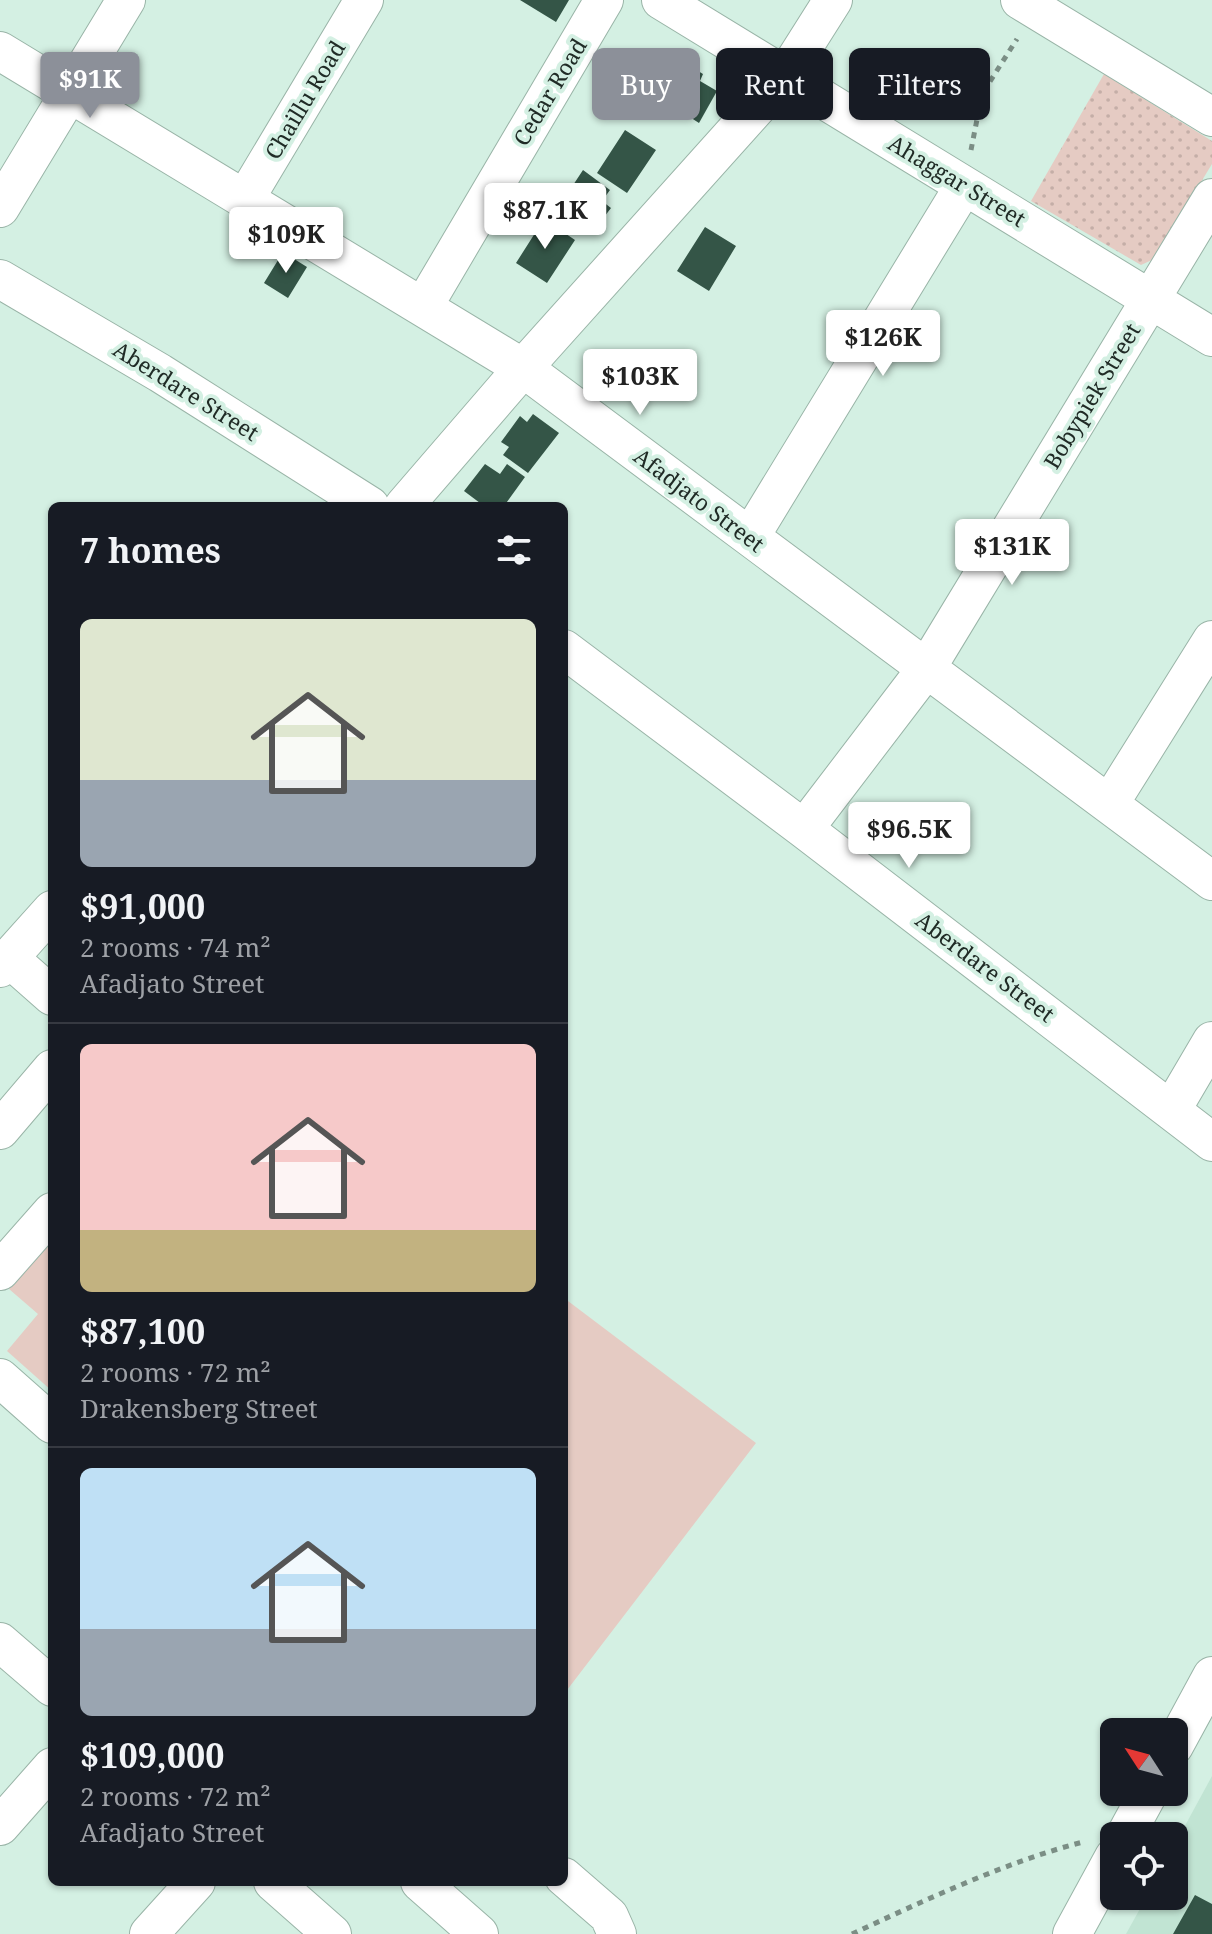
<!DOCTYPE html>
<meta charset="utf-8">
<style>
:root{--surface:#171b24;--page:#20242c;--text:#f1f3f6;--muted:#9ea1a6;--line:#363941;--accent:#8c9099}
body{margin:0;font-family:"Noto Serif",serif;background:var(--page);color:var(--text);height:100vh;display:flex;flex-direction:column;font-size:30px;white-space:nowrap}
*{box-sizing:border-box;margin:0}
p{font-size:26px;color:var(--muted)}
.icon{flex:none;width:44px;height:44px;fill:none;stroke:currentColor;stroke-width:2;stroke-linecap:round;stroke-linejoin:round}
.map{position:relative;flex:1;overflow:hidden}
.sheet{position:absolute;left:48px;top:502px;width:520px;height:1384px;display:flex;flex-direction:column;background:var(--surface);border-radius:12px;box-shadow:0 2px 6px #0004}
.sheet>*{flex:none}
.hud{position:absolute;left:592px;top:48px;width:500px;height:72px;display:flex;gap:16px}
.needle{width:52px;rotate:306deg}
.buttons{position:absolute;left:1100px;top:1718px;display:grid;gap:16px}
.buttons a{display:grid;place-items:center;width:88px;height:88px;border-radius:12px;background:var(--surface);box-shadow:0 2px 6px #0004;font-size:40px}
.price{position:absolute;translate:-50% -68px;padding:0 18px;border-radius:8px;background:#fff;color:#222;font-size:26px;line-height:52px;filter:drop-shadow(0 2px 4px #0008)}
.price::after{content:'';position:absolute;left:50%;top:48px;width:24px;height:18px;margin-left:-12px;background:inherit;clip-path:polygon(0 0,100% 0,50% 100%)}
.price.selected{background:var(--accent);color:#fff}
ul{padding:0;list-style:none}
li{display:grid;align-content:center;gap:16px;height:424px;padding:0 32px}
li+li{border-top:2px solid var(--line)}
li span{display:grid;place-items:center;height:248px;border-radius:12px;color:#555}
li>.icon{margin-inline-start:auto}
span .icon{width:144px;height:144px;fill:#fffc;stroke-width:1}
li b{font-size:34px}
h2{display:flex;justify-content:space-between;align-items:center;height:96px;padding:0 32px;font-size:34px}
.chip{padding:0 28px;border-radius:12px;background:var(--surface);box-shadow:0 2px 6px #0004;font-size:28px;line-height:72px}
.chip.selected{background:var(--accent);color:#fff}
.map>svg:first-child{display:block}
.built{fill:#c1e4d3}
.park{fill:url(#park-dots)}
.pitch{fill:#e5cbc3}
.building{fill:#345547}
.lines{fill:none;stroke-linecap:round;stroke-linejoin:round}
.minor-casing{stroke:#99b4a7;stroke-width:40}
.path{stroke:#7b8e85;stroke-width:5;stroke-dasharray:6 6;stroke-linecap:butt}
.minor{stroke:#fff;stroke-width:38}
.labels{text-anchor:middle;stroke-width:8;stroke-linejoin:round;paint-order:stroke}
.street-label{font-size:22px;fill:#202b26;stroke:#d4f0e3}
</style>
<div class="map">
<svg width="1212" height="1934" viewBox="0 0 1212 1934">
<defs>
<pattern id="park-dots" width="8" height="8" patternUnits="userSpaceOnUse" patternTransform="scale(2)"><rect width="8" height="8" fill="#e5cbc3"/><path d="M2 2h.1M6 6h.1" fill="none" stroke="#c4aea7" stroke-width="1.8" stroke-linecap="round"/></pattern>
</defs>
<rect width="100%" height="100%" fill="#d4f0e3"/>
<path class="built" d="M1212,1776V1934H1126L1147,1896H1174V1846Z"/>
<path class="park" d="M1104,74L1212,141V164L1154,259L1141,265L1031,201Z"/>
<path class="pitch" d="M52,1241V1391L7,1351L38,1314L9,1289Z
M564,1298L756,1443L564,1694Z"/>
<path class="building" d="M520,0H569L556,22Z
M685,63L703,74L700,81L717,91L699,123L682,112L678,118L660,107Z
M625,130L656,150L627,193L597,173Z
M583,170L610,190L602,201L611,208L598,225L591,221L582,233L554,214Z
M544,219L575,240L547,283L516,263Z
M705,227L736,246L709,291L677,271Z
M283,252L307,267L288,298L264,283Z
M533,414L559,433L528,473L503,455L509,447L501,442L520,416L527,422Z
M485,464L500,474L507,464L525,477L504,506H477L480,503L464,491Z
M1195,1895L1212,1904V1934H1173Z"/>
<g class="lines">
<defs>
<path id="minor" d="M661,0L1212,337
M1020,0L1212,117
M0,51L523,368L1212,881
M245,199L364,0
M0,208L126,0
M0,279L160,373L370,506
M423,307L604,0
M404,506L523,368L785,76L833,0
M750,537L964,186
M564,649L804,829L1212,1142
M1110,803L1212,640
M804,829L926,669L1212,198
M9,958L52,996
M0,968L52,910
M1172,1109L1212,1041
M0,1130L52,1069
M0,1271L52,1212
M0,1378L52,1424
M0,1642L52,1687
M1174,1746L1212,1676
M0,1826L52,1767
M1125,1836L1149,1792
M564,1877L609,1916L617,1934
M273,1882L332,1934
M420,1882L479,1934
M149,1934L196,1882
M1072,1934L1114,1857"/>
</defs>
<use href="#minor" class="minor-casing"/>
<path class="path" d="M971,150L982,94L1017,39
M852,1934C923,1901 1008,1861 1083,1842"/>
<use href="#minor" class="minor"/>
</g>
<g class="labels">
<g class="street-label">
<text transform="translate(550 92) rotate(-59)" y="8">Cedar Road</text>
<text transform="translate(305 100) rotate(-59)" y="8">Chaillu Road</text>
<text transform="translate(957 181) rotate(31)" y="8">Ahaggar Street</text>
<text transform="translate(186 391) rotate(32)" y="8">Aberdare Street</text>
<text transform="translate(1092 396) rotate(-59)" y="8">Bobypiek Street</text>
<text transform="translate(699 500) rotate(37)" y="8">Afadjato Street</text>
<text transform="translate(985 967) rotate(37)" y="8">Aberdare Street</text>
</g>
</g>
</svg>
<div class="buttons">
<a><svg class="needle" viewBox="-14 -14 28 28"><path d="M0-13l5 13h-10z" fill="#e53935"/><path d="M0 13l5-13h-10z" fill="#9ea1a6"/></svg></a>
<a><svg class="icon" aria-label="locate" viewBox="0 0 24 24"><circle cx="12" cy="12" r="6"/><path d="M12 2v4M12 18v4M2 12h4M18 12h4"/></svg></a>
</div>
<b class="price selected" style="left:90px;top:120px">$91K</b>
<b class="price" style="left:545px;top:251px">$87.1K</b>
<b class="price" style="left:286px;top:275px">$109K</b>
<b class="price" style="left:883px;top:378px">$126K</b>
<b class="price" style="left:640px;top:417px">$103K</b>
<b class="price" style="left:1012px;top:587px">$131K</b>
<b class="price" style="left:909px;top:870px">$96.5K</b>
<div class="hud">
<a class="chip selected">Buy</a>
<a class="chip">Rent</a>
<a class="chip">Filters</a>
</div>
<section class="sheet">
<h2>7 homes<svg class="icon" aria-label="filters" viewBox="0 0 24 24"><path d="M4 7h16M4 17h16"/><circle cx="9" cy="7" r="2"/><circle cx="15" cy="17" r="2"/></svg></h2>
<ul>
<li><span style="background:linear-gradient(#dfe7d0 65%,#9aa5b1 0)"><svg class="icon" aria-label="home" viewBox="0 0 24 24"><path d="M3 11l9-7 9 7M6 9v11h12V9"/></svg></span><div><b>$91,000</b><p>2 rooms · 74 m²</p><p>Afadjato Street</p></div></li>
<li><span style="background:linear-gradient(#f6c9c9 75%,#c2b280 0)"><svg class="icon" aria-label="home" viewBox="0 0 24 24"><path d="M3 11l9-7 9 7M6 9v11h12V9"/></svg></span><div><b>$87,100</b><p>2 rooms · 72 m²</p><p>Drakensberg Street</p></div></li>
<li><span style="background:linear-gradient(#bfe0f5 65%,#9aa5b1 0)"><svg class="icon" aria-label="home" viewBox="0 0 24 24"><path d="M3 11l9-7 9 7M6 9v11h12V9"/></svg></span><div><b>$109,000</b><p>2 rooms · 72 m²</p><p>Afadjato Street</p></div></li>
</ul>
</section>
</div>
